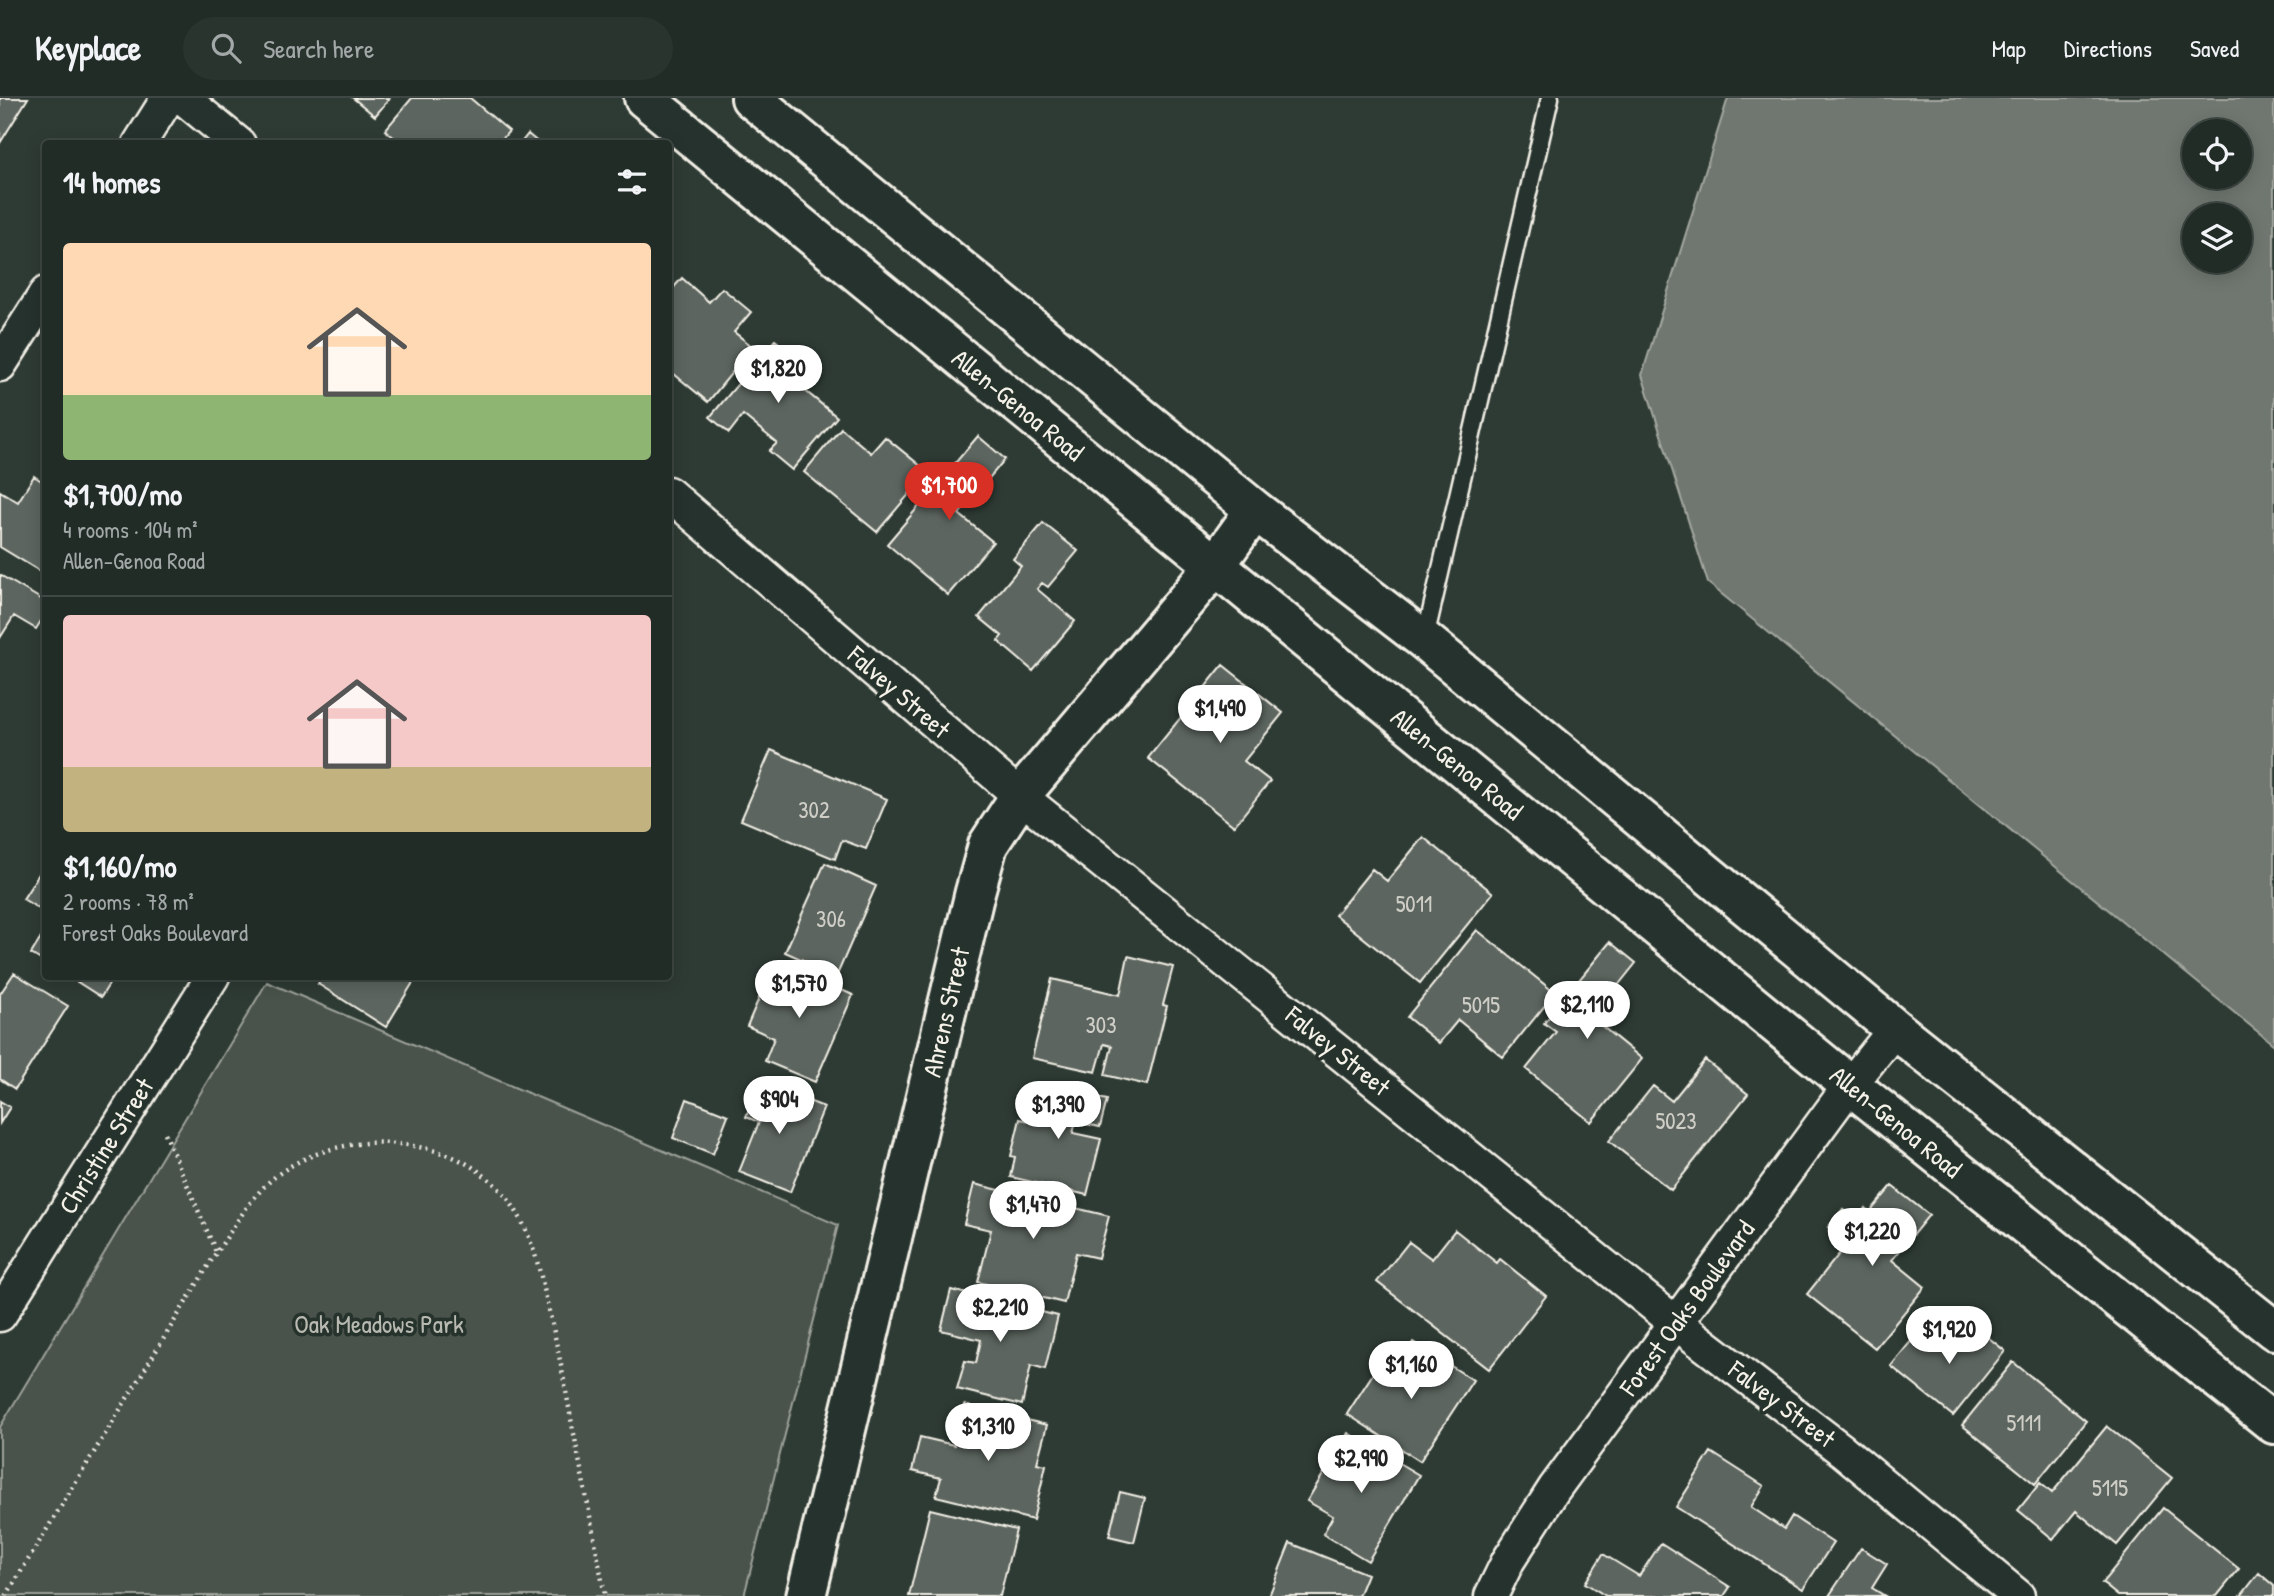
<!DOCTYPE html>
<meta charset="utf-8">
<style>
:root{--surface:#222c27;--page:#2a342f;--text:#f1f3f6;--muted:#a2a7a7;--line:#3f4844;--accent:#d93025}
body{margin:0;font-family:"Patrick Hand",sans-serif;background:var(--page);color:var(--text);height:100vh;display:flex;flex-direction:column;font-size:26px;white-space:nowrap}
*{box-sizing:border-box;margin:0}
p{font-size:23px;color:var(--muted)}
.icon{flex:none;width:38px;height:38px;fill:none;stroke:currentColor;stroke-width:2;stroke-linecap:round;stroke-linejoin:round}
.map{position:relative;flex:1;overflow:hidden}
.side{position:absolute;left:42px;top:42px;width:630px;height:840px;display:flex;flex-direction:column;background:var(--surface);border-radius:7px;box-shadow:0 4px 18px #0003,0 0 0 2px var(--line)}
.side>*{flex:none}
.tools{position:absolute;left:2182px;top:21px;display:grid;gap:14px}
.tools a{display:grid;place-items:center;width:70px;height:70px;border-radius:50%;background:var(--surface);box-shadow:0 4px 18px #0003,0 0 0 2px var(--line);font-size:35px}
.price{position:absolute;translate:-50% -60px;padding:0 16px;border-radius:24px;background:#fff;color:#222;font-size:23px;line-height:46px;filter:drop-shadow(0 2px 4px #0008)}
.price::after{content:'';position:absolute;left:50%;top:42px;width:21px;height:16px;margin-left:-10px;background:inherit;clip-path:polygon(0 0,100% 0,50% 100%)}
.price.selected{background:var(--accent);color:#fff}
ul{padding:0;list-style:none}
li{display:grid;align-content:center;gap:14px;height:371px;padding:0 21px}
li+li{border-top:2px solid var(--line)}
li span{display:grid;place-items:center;height:217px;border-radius:7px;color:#555}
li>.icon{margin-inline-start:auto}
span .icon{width:126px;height:126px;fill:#fffc;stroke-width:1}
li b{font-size:30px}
h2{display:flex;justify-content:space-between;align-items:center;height:84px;padding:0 21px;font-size:30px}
header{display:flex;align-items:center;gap:42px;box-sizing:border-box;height:98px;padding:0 35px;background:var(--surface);border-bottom:2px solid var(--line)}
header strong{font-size:33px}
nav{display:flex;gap:38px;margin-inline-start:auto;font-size:24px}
.search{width:490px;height:63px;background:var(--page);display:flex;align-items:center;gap:18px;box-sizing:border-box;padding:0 24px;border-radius:38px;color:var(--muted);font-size:26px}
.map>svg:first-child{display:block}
.green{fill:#48524c;stroke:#9ea29a;stroke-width:2}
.water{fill:#6f7770;stroke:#a4a8a0;stroke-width:2;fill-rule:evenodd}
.building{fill:#5c655e;stroke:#f4f1e8;stroke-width:2}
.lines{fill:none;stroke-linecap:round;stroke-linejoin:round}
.lane-casing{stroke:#f4f1e8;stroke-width:21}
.street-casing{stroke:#f4f1e8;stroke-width:37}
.secondary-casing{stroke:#f4f1e8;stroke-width:44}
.path{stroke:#f4f1e8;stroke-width:4.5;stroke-dasharray:2 5;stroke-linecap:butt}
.lane{stroke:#26332d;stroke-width:16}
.street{stroke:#26332d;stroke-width:32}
.secondary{stroke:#26332d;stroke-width:38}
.labels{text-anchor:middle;stroke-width:7;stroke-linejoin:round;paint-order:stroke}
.number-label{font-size:23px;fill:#cecec6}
.street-label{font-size:26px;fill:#f4f1e8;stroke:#26332d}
.park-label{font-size:26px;fill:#b8b9b1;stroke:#26332d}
</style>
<header>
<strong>Keyplace</strong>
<div class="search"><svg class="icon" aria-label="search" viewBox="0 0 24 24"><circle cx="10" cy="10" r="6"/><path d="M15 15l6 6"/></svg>Search here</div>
<nav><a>Map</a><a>Directions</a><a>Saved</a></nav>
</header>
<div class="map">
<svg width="2274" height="1498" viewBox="0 0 2274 1498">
<rect width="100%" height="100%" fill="#2e3b34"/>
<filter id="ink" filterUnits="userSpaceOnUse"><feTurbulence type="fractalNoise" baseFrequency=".0143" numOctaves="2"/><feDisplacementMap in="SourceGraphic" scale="14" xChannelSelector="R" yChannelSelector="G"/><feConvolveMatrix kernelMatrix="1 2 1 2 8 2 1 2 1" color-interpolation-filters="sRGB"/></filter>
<g filter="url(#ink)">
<path class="green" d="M267,884L838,1127L744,1498H0V1329Z"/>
<path class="water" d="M1728,0H2274V947L1708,485L1642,277ZM2194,33H2240V79H2194ZM2194,117H2240V163H2194Z"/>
<path class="building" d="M0,0H28L0,45Z
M353,0H390L375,18Z
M412,0H470L509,33L498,46H402L385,32Z
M528,36L540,46H520Z
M682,180L709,204L722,190L751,214L734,234L753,249L708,304L668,271V196Z
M775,242L816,275L803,291L837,319L792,372L769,353L777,345L743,317L729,335L710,319Z
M841,330L871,355L885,339L928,374L877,434L804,374Z
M978,338L1005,361L959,416L993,444L948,497L887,446Z
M34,378L46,386V477L0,449V393L18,404Z
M1043,425L1078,453L1048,489L1042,485L1037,491L1075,523L1033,573L998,543L1002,538L979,519L1021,468L1013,461Z
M0,477L46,504V515L36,531L14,518L0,540Z
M1223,567L1283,615L1244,663L1270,683L1234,728L1148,660Z
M771,652L887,701L866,751L842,742L835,761L741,722Z
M1423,739L1493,795L1420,885L1335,817L1372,771L1387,783Z
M46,765V815L23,801Z
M825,765L876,788L837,877L785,854Z
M46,832V865L31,856Z
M1477,832L1555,895L1503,959L1458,922L1439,945L1407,919Z
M1610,844L1636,865L1592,920L1642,961L1591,1024L1526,971L1556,934L1544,925Z
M1128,858L1173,869L1163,907L1167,908L1147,987L1105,977L1112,948L1104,946L1096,974L1032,960L1052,881L1120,897Z
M775,863L853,897L815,984L765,963L774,940L747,928Z
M14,875L68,908L15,991L0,981V896Z
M68,878H114L101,899Z
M323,878H417L386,929L318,886Z
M1705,962L1748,996L1671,1092L1609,1043L1653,988L1672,1003Z
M760,984L824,1009L790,1094L739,1074L759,1024L746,1019Z
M1038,986L1107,1002L1100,1029L1076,1024L1073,1035L1101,1041L1087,1097L1011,1079L1015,1059L1011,1058L1020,1021L1030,1023Z
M687,1001L728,1017L713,1056L673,1040Z
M0,1003L10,1009L0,1025Z
M974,1086L1109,1118L1098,1160L1076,1155L1064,1205L978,1184L991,1132L964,1126Z
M1892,1088L1929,1117L1892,1162L1925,1189L1875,1250L1807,1196L1848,1145L1828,1129L1843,1111L1857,1122L1866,1110L1870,1114Z
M1455,1132L1497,1165L1500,1161L1546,1198L1489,1271L1377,1184L1409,1144L1432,1161Z
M951,1192L1058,1218L1045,1271L1031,1267L1022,1307L957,1291L965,1263L976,1265L981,1242L941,1232Z
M1968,1223L2005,1253L1953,1318L1891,1268L1920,1232L1945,1252Z
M1413,1244L1473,1282L1420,1363L1347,1316L1376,1271L1389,1281Z
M2013,1264L2086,1323L2035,1386L1962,1327Z
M964,1307L1047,1327L1037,1365L1046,1367L1033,1422L936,1398L941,1380L912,1373L920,1339L954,1347Z
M2107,1328L2172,1380L2117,1447L2076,1413L2053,1441L2018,1412L2040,1385L2052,1395Z
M1348,1335L1419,1377L1368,1463L1323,1436L1333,1418L1307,1403Z
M1711,1354L1764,1388L1751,1409L1784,1431L1792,1418L1833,1445L1803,1491L1676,1409Z
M1120,1394L1145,1400L1134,1444L1109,1438Z
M2163,1410L2239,1471L2217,1498H2118L2102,1485Z
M930,1411L1016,1432L1000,1498H909Z
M1290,1445L1367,1476L1358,1498H1269Z
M1661,1445L1730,1489L1724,1498H1606L1585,1485L1603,1456L1639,1478Z
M1861,1450L1887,1466L1872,1490L1885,1498H1829Z
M2259,1475L2274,1488V1498H2241Z"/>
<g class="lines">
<defs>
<path id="lane" d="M1425,540L1550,0"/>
<path id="street" d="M183,0L239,46
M139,46L168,0
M0,267L46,195
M668,395L1020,698L1676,1225L1843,1353L2018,1498
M0,1217L213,878
M1491,1498L1508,1463L1554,1391L1850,987L1895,931"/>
<path id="secondary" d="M644,0L1850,987L2274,1326
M751,0L1255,412L1424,542L1895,931L2274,1232
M806,1498L975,794L988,747L1020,698L1215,468L1255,412"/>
</defs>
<use href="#lane" class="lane-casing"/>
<use href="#street" class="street-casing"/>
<use href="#secondary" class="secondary-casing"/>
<path class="path" d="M165,1035L216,1154
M6,1498L216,1155C233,1131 248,1103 270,1083C300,1056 349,1042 389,1045C434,1049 470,1059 502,1094C532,1127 540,1175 550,1217C558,1251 565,1286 571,1321C583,1380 594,1439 605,1498"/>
<use href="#lane" class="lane"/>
<use href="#street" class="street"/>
<use href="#secondary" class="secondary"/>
</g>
</g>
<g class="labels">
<g class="number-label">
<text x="814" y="720">302</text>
<text x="1414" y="814">5011</text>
<text x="831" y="829">306</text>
<text x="1481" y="915">5015</text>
<text x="1101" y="935">303</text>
<text x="1676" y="1031">5023</text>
<text x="2024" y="1333">5111</text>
<text x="2110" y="1398">5115</text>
</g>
<g class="street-label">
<text transform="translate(1018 307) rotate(39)" y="9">Allen-Genoa Road</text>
<text transform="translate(899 594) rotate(41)" y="9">Falvey Street</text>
<text transform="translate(1457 666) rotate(39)" y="9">Allen-Genoa Road</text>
<text transform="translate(946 914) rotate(-77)" y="9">Ahrens Street</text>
<text transform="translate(1338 953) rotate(39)" y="9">Falvey Street</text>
<text transform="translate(1896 1024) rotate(39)" y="9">Allen-Genoa Road</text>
<text transform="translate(106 1048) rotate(-58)" y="9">Christine Street</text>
<text transform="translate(1687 1210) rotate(-54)" y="9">Forest Oaks Boulevard</text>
<text transform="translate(1782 1306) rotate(37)" y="9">Falvey Street</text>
</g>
<g class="park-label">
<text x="379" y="1235">Oak Meadows Park</text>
</g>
</g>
</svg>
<div class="tools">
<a><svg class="icon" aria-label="locate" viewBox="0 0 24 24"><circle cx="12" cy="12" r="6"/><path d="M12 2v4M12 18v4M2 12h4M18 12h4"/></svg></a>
<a><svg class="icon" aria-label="layers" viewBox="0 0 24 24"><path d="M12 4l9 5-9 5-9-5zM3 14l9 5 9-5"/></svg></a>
</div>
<b class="price" style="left:778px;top:307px">$1,820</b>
<b class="price selected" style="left:949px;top:424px">$1,700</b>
<b class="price" style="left:1220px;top:647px">$1,490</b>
<b class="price" style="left:799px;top:922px">$1,570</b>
<b class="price" style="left:1587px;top:943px">$2,110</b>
<b class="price" style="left:779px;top:1038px">$904</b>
<b class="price" style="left:1058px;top:1043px">$1,390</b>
<b class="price" style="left:1033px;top:1143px">$1,470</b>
<b class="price" style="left:1872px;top:1170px">$1,220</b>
<b class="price" style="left:1000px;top:1246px">$2,210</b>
<b class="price" style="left:1949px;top:1268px">$1,920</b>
<b class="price" style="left:1411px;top:1303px">$1,160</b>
<b class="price" style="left:988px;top:1365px">$1,310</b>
<b class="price" style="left:1361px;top:1397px">$2,990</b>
<section class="side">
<h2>14 homes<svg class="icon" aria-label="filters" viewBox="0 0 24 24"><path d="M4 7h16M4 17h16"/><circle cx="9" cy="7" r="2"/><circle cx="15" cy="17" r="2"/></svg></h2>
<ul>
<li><span style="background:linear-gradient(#ffd9b3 70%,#8fb573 0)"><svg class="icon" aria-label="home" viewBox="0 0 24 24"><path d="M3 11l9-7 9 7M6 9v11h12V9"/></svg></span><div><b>$1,700/mo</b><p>4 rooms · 104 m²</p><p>Allen-Genoa Road</p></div></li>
<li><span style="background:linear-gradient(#f6c9c9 70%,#c2b280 0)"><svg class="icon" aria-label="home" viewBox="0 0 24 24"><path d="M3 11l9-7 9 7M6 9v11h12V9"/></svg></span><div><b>$1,160/mo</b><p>2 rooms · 78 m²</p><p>Forest Oaks Boulevard</p></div></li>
</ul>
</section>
</div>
